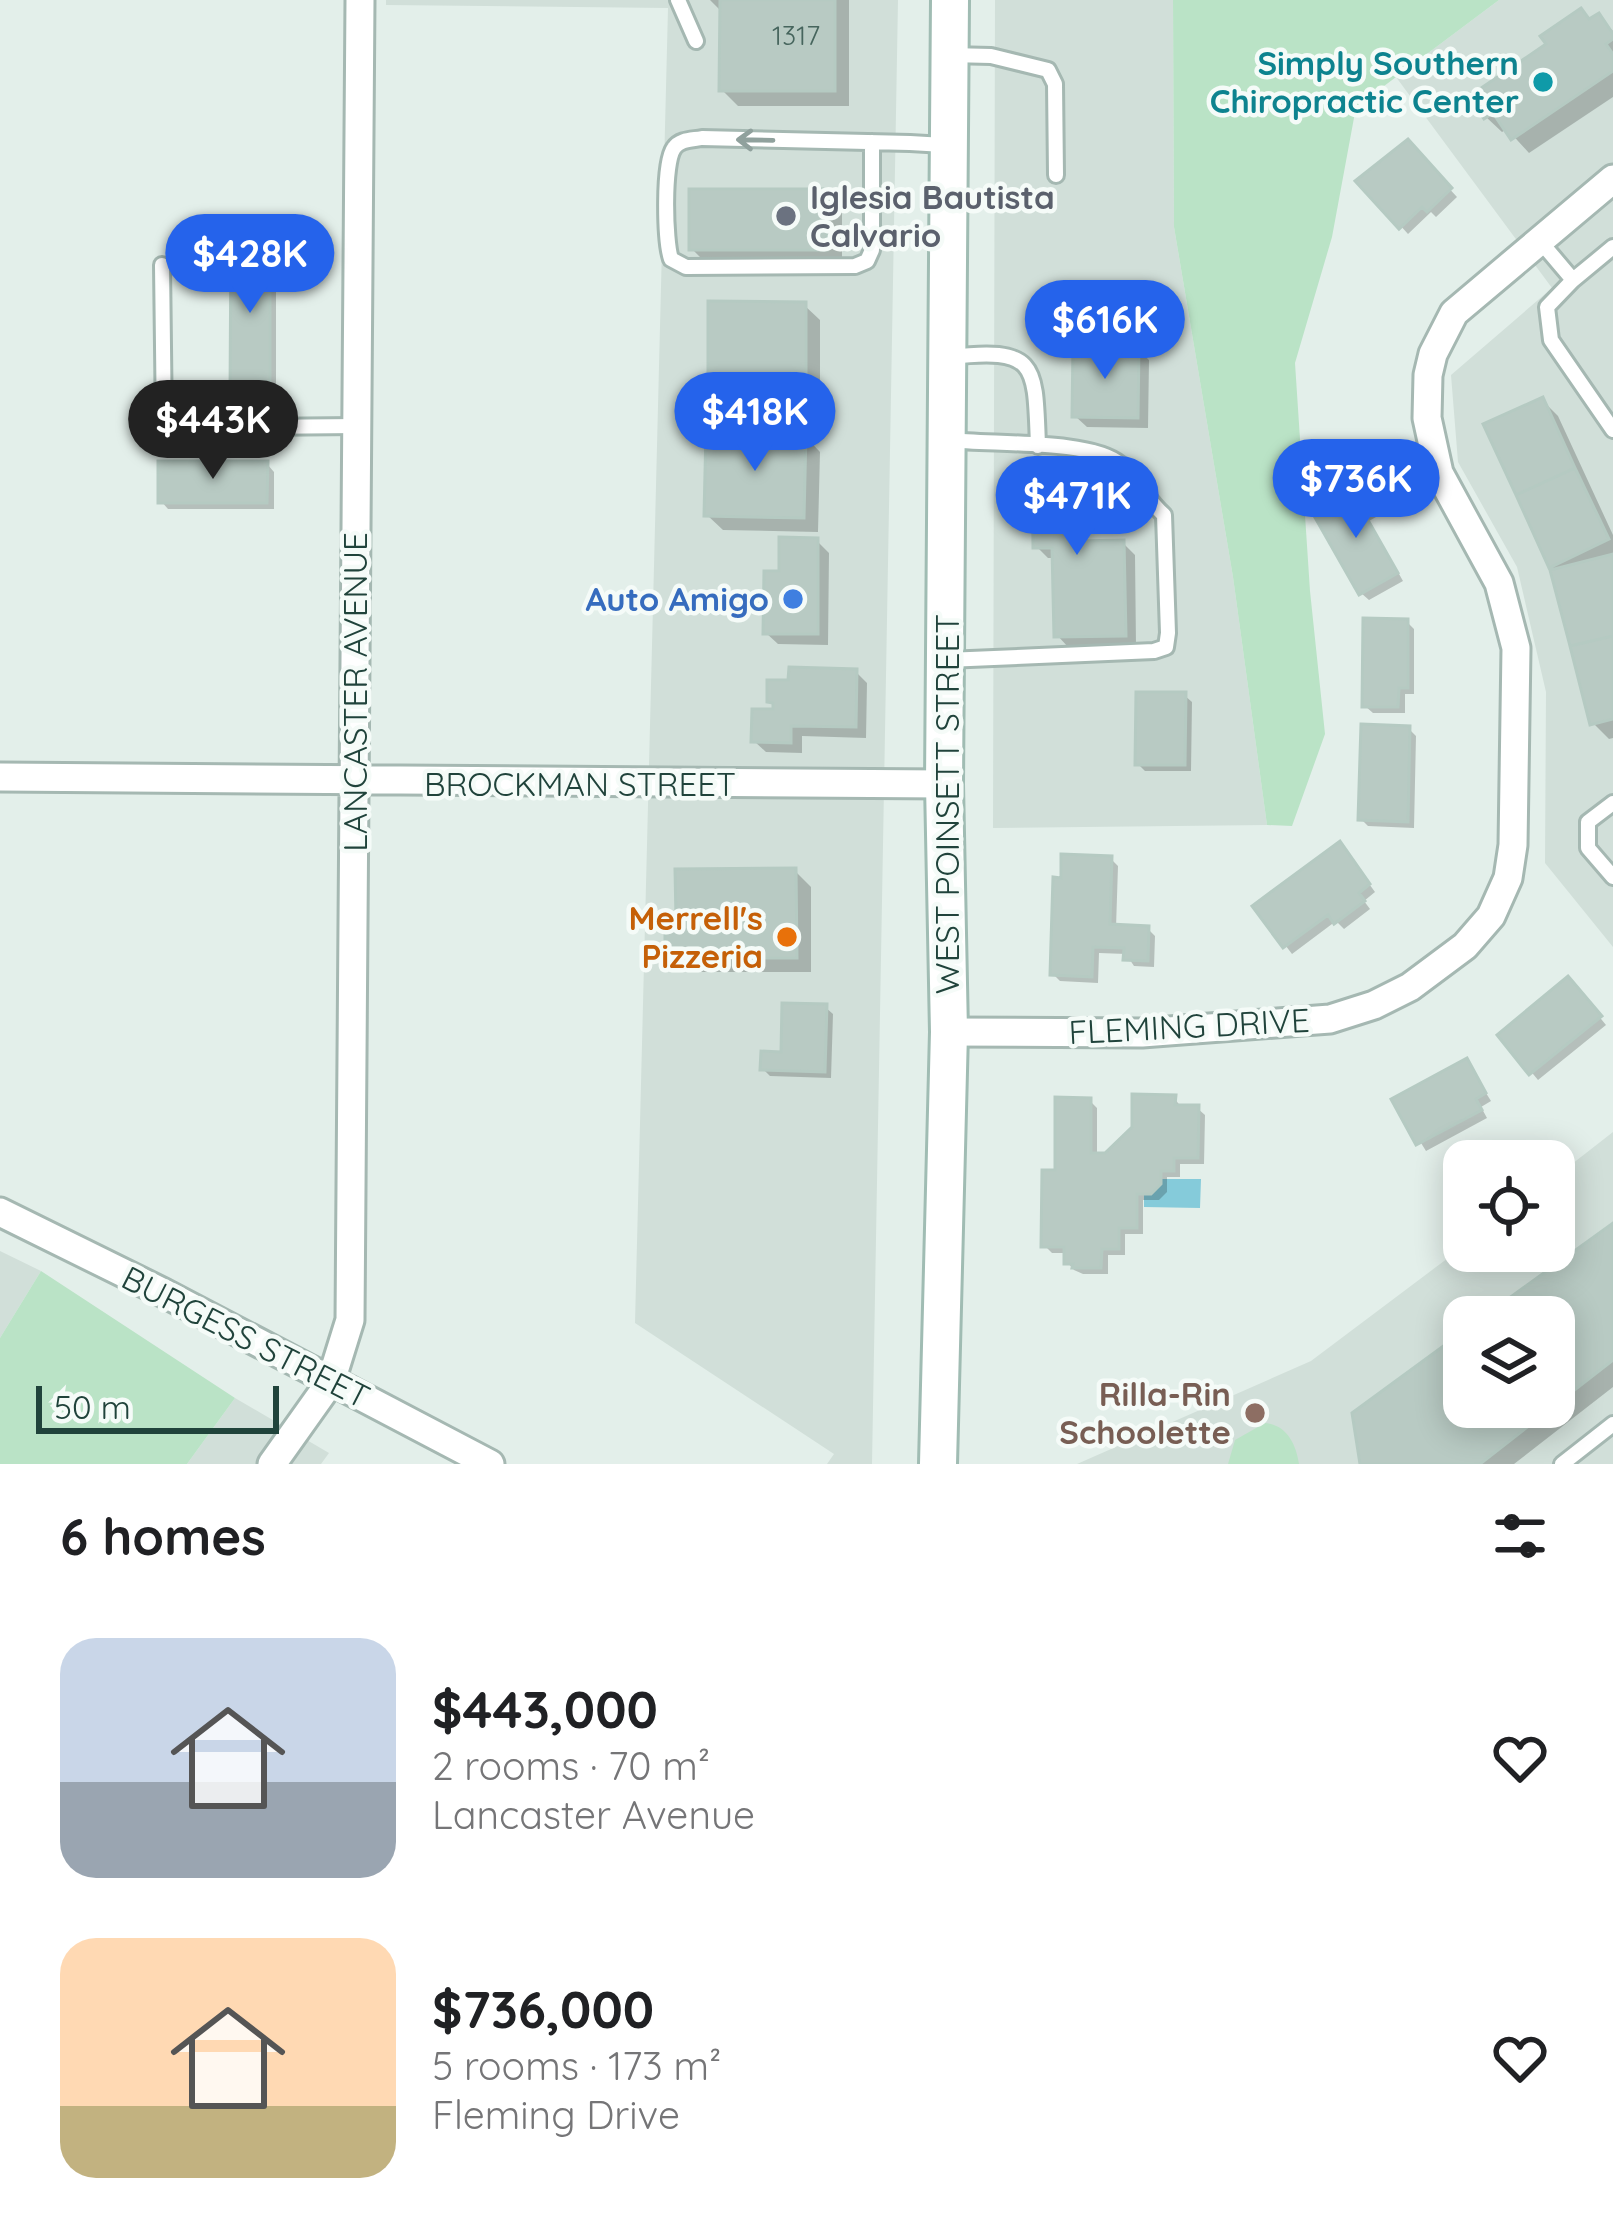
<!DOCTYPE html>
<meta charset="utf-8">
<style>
:root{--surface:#fff;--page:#f2f2f2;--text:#202124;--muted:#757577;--accent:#2563eb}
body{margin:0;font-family:Quicksand,sans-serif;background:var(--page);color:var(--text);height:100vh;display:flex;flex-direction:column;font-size:45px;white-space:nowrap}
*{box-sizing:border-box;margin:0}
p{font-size:39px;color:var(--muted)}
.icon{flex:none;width:66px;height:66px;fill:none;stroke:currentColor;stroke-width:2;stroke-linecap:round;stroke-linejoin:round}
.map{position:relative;height:1464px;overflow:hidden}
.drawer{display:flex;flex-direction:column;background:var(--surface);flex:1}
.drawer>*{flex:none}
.controls{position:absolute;left:1443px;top:1140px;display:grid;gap:24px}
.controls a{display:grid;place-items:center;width:132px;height:132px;border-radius:24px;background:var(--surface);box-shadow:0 6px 30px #0003;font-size:60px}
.scale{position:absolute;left:36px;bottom:30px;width:243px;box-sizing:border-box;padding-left:12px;border:6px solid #20433b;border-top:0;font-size:33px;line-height:42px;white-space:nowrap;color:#20433b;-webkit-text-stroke:9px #f5fbf8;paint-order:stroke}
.price{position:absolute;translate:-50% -102px;padding:0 27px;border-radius:42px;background:var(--accent);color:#fff;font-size:39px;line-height:78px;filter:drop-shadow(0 3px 6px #0008)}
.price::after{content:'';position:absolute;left:50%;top:72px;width:36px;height:27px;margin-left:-18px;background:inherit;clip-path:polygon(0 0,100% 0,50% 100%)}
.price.on{background:#222;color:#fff}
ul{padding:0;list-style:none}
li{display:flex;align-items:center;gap:36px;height:300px;padding:0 60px}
li span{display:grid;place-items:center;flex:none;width:336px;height:240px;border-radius:36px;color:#555}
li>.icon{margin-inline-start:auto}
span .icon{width:144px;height:144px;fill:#fffc;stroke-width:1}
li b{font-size:51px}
h2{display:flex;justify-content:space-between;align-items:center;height:144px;padding:0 60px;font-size:51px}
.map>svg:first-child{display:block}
.built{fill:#d1dfd9;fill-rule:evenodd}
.green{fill:#bae3c6}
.water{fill:#85cbda}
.shadow{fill:#0003}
.building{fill:#b8cac3;stroke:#b5cac2;stroke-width:3}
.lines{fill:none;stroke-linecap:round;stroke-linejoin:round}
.lane-casing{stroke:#a5b8b2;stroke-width:20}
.street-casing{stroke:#a5b8b2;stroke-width:33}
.secondary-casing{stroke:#a0bcb3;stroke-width:42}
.lane{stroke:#fff;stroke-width:14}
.street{stroke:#fff;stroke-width:27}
.secondary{stroke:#fff;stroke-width:36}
.oneway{stroke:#90a19d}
.culture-dot{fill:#0f9aa8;stroke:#f5fbf8;stroke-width:4.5}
.worship-dot{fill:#6b7280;stroke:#f5fbf8;stroke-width:4.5}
.shop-dot{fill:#3f7fe0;stroke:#f5fbf8;stroke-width:4.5}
.food-dot{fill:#e8710a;stroke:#f5fbf8;stroke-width:4.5}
.education-dot{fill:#8d6e63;stroke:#f5fbf8;stroke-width:4.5}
.labels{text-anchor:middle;stroke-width:9;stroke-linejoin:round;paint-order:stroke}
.number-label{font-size:27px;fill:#46655d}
.culture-label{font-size:33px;font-weight:bold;fill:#0d838f;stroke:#f5fbf8;text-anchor:end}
.worship-label{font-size:33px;font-weight:bold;fill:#5b616d;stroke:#f5fbf8;text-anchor:start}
.shop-label{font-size:33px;font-weight:bold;fill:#366cbe;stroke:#f5fbf8;text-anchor:end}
.street-label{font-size:33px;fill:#20433b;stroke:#f5fbf8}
.food-label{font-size:33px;font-weight:bold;fill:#c56008;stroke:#f5fbf8;text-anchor:end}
.education-label{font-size:33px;font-weight:bold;fill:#785e54;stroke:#f5fbf8;text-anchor:end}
</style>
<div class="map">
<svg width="1613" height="1464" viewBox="0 0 1613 1464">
<rect width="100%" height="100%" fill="#e3efea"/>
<path class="built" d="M386,0H898L872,1464H827L834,1454L635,1323L668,8L386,5Z
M995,0H1173L1174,227L1233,577L1267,825L993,828Z
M1499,0H1613V947L1545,863L1546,692L1517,567L1458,462L1451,375L1552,288L1396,77Z
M1613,1132V1464H1077L1311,1361L1464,1246V1251H1554V1178ZM1464,1317H1554V1407H1464Z
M0,1251L41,1271L0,1338Z
M235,1398L329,1453L321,1464H187Z"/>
<path class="green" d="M1173,0H1499L1356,107L1332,237L1295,363L1310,591L1325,734L1292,826L1267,825L1233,577L1174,227Z
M41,1271L235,1398L187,1464H0V1338Z
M1265,1423C1286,1425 1296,1443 1299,1464H1228L1235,1440Z"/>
<path class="water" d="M1161,1179H1201L1200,1208L1144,1207V1194H1151Z"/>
<path class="shadow" d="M710,0H849V106H738L722,90L723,13Z
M1598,17L1613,31V97L1529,153L1507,129L1502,132L1486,117L1489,111Z
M1407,143L1457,197L1436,217L1431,212L1408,234L1360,181Z
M826,192L842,207V265H708L692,249Z
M269,237L276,244V404L241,403L233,396Z
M804,305L820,320V435H804L820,452L818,532L723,530L707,515L726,435L711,419Z
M1137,349L1149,360L1148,428L1087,427L1075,416Z
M1542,400L1558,416L1613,535V738L1609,739L1593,723L1557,572L1551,566Z
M1074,461L1085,472L1087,544L1123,543L1135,555L1136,646L1068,647L1057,635L1056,558H1048L1036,546Z
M267,464L274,472V509H168L161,501Z
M1358,491L1376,517L1369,521L1403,581L1369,600L1361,593Z
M817,541L829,553L828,645L778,644L766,633L782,574Z
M1407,622L1414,629V694H1405V713H1373L1365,706Z
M856,672L867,683L866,738L802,736V753L766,752L754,741L776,712L770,701Z
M1184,695L1192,702L1191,771H1145L1138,764Z
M1409,729L1416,736L1414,828L1368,826L1361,819Z
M1346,852L1375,892L1364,901L1370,909L1344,929L1336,921L1292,954L1256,907Z
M1111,859L1118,866L1116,928L1148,929L1155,936L1154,967L1134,966L1126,954L1099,953L1098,983L1060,981L1053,974Z
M795,871L811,887V972H684L668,957L679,921Z
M1575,987L1606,1025L1538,1080L1501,1035Z
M825,1007L833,1014L831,1078L770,1076L763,1069L784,1055Z
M1466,1061L1491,1101L1481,1107L1487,1118L1426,1151L1395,1101Z
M1174,1098L1182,1108H1197L1205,1115L1204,1164H1180V1177H1167V1192L1159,1200H1143V1234H1125V1255H1108V1274H1083L1074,1270L1067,1262V1253H1052L1044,1245L1058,1173L1090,1101L1097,1108V1156H1106Z
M1613,1226V1387L1514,1464H1363L1464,1335V1407H1554V1317H1489Z"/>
<path class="building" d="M720,0H835V91H719Z
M1581,8L1589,19L1599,13L1613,34V39L1606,44L1613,54V71L1511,140L1493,113L1484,119L1480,113L1485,110L1474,93L1546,44L1540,36Z
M1408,139L1452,188L1427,212L1422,207L1399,229L1355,181Z
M689,189H828L827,250H689Z
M231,233L270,234V398L230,397Z
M708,301L806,302V421H708Z
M1073,345L1139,346L1138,418L1072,417Z
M1543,397L1575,468L1516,495L1483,424Z
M706,431L806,433L804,518L704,516Z
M1075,458L1076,541L1124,540L1126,636L1054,637L1052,548H1033L1032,459Z
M158,461H268L267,503H158Z
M1575,468L1609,539L1549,568L1516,495Z
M1358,487L1371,509L1364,513L1398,573L1359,595L1313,514Z
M779,537L818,538V634H763L764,571H779Z
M1613,554V636L1570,646L1550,570Z
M1363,618L1408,619V688H1399L1398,707H1362Z
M1613,636V719L1590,725L1570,646Z
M789,667L857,669L856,727L791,726V743L751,742L752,709H773V703L767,702V680H788Z
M1136,692H1186L1185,765H1135Z
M1361,724L1410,726L1408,822L1358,820Z
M1340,841L1370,884L1359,893L1365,901L1334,924L1328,915L1283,948L1252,906Z
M1061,854L1112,856L1110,924L1149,926L1148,961L1123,960L1124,948L1093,947L1092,977L1050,975L1053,877L1061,878Z
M796,868L797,958H665V919H676L675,869Z
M1568,976L1602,1016L1529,1075L1497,1035Z
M782,1003L827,1004L825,1072L760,1070L761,1051L781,1052Z
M1467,1058L1486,1093L1476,1099L1482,1110L1416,1145L1391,1099Z
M1132,1094L1176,1095L1175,1105H1199L1198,1158H1174V1171H1161V1184L1151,1194H1137V1228H1119V1249H1102L1101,1268H1072L1073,1264H1064V1247H1041L1042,1170H1055V1097L1091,1098V1153H1105L1132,1127Z
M1613,1223V1360L1554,1406V1317H1483Z
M1464,1331V1407H1553L1480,1464H1360L1352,1413Z"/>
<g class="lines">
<defs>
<path id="lane" d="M678,0L696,41
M950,55L991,56L1048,70L1055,84L1056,175
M872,142V250L867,261L855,266L686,267L671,259C665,241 663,163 674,148C680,139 692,140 702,138L910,143L944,145
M1540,241L1573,280L1613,247
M162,265L164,428L357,426
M1573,280L1547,307L1551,340L1613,430
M949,357C1038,347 1035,364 1038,446
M946,660L1154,651L1166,647L1168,633L1164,515C1147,500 1135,477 1120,464C1091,439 991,445 950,440
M1613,803L1588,822V848L1613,877
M1562,1464L1613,1424"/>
<path id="street" d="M0,777L944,784
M949,1032L1142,1033L1330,1019L1374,1005L1410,987L1465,946L1491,916L1508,878L1513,845L1516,648L1499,583L1439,473L1427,418L1428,375L1433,354L1454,313L1613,179
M0,1212L164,1293L490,1464
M272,1464L331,1381L350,1320L360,0"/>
<path id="secondary" d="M938,1464L949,1032L944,784L950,0"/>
</defs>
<use href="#lane" class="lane-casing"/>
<use href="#street" class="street-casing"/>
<use href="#secondary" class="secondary-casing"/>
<use href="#lane" class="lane"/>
<use href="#street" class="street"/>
<use href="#secondary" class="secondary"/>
</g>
<defs><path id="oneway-shaft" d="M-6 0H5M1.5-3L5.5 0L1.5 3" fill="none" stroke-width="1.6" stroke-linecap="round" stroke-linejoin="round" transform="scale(3)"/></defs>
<use class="oneway" href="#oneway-shaft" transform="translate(755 140) rotate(-179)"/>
<circle class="culture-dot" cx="1543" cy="82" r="12"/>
<circle class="worship-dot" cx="786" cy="216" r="12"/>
<circle class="shop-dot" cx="793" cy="599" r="12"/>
<circle class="food-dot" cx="787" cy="937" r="12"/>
<circle class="education-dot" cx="1255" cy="1413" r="12"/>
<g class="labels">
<g class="number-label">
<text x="796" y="45">1317</text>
</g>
<g class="culture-label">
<text x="1519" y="75">Simply Southern<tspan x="1519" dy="38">Chiropractic Center</tspan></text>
</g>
<g class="worship-label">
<text x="810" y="209">Iglesia Bautista<tspan x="810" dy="38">Calvario</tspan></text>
</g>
<g class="shop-label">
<text x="769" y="611">Auto Amigo</text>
</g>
<g class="street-label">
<text transform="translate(355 692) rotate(-90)" y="12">LANCASTER AVENUE</text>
<text x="580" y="796">BROCKMAN STREET</text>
<text transform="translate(947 804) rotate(-90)" y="12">WEST POINSETT STREET</text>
<text transform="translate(1189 1026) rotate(-3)" y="12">FLEMING DRIVE</text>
<text transform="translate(246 1337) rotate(27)" y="12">BURGESS STREET</text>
</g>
<g class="food-label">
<text x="763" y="930">Merrell's<tspan x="763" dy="38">Pizzeria</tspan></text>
</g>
<g class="education-label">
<text x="1231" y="1406">Rilla-Rin<tspan x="1231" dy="38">Schoolette</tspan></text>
</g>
</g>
</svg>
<div class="controls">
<a><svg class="icon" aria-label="locate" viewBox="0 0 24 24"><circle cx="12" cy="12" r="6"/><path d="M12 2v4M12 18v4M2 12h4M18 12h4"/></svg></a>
<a><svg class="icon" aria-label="layers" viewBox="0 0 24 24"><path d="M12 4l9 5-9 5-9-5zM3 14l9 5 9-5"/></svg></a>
</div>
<div class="scale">50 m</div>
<b class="price" style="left:250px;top:316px">$428K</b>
<b class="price" style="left:1105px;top:382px">$616K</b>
<b class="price" style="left:755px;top:474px">$418K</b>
<b class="price on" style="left:213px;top:482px">$443K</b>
<b class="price" style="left:1356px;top:541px">$736K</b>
<b class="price" style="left:1077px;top:558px">$471K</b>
</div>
<section class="drawer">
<h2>6 homes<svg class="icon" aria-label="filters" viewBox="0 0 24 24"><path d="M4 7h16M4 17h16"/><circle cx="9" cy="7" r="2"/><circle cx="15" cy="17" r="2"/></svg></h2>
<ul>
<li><span style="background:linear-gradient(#c9d6e8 60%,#9aa5b1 0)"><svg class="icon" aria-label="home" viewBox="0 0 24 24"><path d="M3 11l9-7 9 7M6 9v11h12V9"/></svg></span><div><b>$443,000</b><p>2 rooms · 70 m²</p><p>Lancaster Avenue</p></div><svg class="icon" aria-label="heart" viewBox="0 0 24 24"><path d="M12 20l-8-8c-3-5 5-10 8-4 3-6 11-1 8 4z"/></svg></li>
<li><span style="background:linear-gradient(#ffd9b3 70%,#c2b280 0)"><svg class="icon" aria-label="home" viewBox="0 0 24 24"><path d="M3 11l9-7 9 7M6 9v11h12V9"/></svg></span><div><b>$736,000</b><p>5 rooms · 173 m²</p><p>Fleming Drive</p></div><svg class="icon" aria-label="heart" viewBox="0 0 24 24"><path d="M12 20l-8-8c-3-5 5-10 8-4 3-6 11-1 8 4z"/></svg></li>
</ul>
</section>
